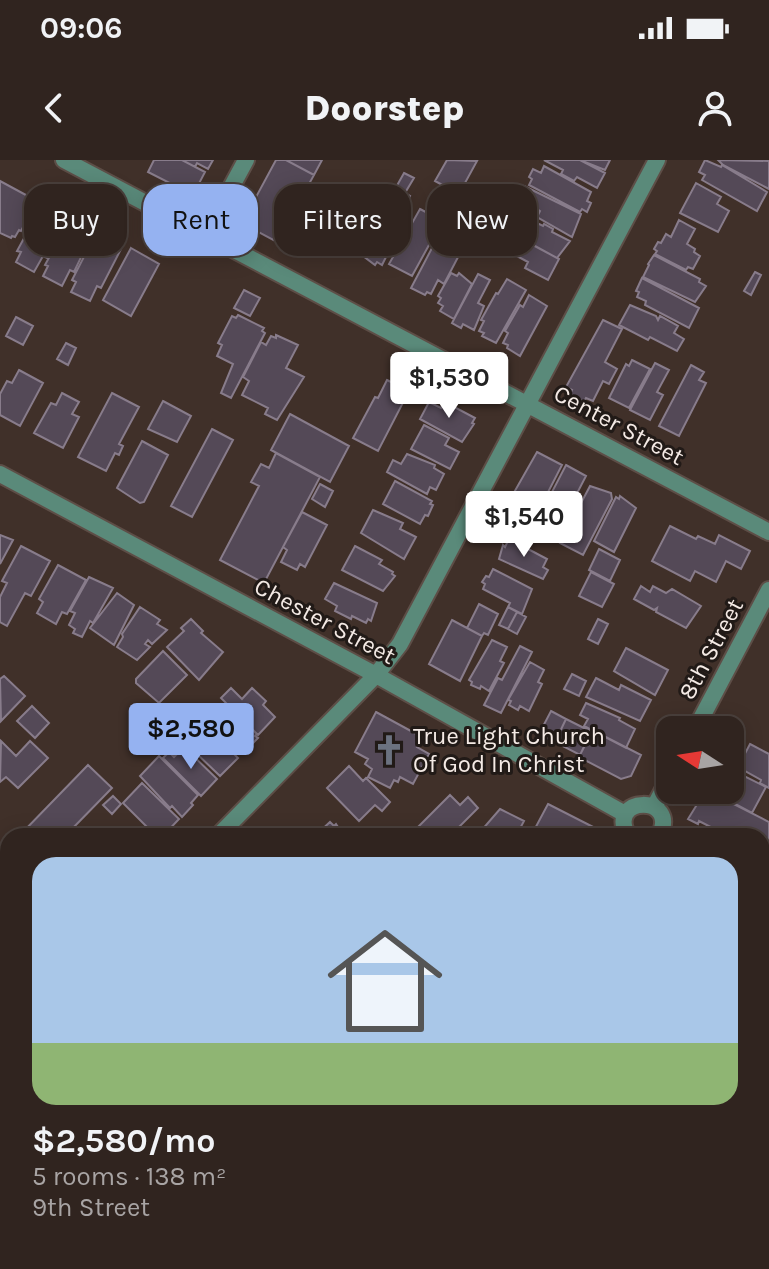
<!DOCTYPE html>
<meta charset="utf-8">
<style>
:root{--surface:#30241f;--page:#382c28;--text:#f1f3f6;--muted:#a8a4a4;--line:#4b413d;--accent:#95b2f1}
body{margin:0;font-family:Karla,sans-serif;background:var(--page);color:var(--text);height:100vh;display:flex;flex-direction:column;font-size:30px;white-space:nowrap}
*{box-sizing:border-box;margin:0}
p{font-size:26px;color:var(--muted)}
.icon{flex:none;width:44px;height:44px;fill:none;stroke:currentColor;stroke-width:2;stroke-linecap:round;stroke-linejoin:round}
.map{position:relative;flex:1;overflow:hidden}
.details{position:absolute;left:0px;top:668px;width:770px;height:442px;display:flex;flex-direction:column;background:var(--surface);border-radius:24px 24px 0 0;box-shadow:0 4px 20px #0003,0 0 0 2px var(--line)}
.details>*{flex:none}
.banner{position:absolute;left:24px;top:24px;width:722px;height:72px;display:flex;gap:16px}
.needle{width:52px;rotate:282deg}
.tools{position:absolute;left:656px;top:556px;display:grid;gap:16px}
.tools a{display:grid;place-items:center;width:88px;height:88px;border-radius:16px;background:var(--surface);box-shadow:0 4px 20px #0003,0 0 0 2px var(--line);font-size:40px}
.price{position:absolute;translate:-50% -68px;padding:0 18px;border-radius:8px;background:#fff;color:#222;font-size:26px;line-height:52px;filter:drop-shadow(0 2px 4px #0008)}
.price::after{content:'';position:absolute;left:50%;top:48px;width:24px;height:18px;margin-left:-12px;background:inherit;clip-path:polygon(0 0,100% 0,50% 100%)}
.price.on{background:var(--accent);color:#111}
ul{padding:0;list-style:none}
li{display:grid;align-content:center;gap:16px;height:424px;padding:0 32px}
li span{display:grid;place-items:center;height:248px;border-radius:24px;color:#555}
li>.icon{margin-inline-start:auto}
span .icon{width:144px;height:144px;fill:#fffc;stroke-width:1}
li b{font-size:34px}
.tag{padding:0 28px;border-radius:24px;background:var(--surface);box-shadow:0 4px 20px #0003,0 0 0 2px var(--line);font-size:28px;line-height:72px}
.tag.on{background:var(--accent);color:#111}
.status{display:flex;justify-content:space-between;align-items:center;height:56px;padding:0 40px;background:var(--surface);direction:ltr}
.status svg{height:22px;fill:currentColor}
header{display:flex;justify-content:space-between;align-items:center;height:104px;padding:0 32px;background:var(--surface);font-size:36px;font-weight:800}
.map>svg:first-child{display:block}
.green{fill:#634235}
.building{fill:#544957;stroke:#887c8b;stroke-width:2}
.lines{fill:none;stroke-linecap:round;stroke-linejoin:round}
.street-casing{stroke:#5d4e47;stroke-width:20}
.secondary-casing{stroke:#5d4e47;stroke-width:20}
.street{stroke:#5a8a7a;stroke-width:16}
.secondary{stroke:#6cbba1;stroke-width:16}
.labels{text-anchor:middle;stroke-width:6;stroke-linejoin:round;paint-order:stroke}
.street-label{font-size:24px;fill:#f4eae5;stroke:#211a17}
.poi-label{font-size:24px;fill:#f4eae5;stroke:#211a17;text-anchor:start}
</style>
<div class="status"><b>09:06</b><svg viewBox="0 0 49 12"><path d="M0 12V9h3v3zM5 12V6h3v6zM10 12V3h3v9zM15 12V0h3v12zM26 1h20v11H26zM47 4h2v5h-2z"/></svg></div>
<header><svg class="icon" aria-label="back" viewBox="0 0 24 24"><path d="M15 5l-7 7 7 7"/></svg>Doorstep<svg class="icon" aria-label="person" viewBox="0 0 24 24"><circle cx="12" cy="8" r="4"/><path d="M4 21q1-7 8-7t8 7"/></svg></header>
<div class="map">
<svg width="769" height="1109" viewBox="0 0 769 1109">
<rect width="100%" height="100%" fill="#403029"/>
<path class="green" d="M0,1099L11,1109L18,1102H306L313,1109H0Z"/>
<path class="building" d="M154,0H182L205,12L193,35L148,12Z
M182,0H213L208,9L197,3L195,7Z
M276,0H286L314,15L277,82L242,63Z
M286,0H322L314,15Z
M447,0L477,1L459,34L435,21Z
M544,0H580L605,13L597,28L577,17L574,21L561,14L563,10Z
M580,0H610L605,10Z
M705,0L721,7L722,5L767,32L757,51L702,20L705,15L699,12Z
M718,0L769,1V29L723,5Z
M544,6L591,32L587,41L591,43L587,52L582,49L580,52L529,25L532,19L529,17L533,9L541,13Z
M404,13L414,18L405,33L410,36L403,51L411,55L397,82L399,83L395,90L388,93L382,105L377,102L375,105L359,93Z
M0,21L37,41L21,71L19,70L15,77L12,76L11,78L0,73Z
M696,23L721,37L717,44L729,51L718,72L680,53Z
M318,25L346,41L333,65L326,61L312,87L291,76Z
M524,26L581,54L572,77L537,57L540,51L519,36Z
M348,37L371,50L368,54L371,55L355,85L352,83L346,92L336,91L335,94L325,84Z
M45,47L51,50L52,48L66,55L47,98L43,96L34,112L16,102L21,92L17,91L35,58L38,60Z
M420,49L439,59L432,72L435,74L412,116L389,104Z
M529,59L543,66L544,64L553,69L552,72L570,81L557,98L530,83L532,80L520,74Z
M679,60L695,69L687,84L695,89L694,92L700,96L693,109L688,107L686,110L655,94L657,91L654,89L658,82L661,83L666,74L671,77Z
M73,62L79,65L80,62L94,70L74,112L70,110L62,126L43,116L48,106L45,105L63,72L67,74Z
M451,67L469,76L444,124L438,120L431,134L427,132L425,135L411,128L442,69L448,72Z
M512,74L559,99L548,120L525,108L528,102L515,95L519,88L508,83Z
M105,76L119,83L117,87L121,89L101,128L97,126L90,141L71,132L76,122L72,120L88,89L92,91L99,78L103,80Z
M131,88L159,104L131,156L103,140Z
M654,95L700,119L699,122L706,126L695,142L643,117L649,105L648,104Z
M755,112L761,115L751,135L744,131Z
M451,113L457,116L459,113L472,124L454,159L440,151L443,146L438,143L441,138L438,136Z
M478,114L490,120L478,143L484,146L474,170L463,164L461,168L452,163Z
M642,118L699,148L689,168L645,145L646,141L637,137L639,132L636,131Z
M507,119L526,130L496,183L482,176L484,173L479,171L484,161L481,160L496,133L498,134Z
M244,130L260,138L250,156L234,148Z
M529,135L547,146L520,196L507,188L508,185L503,183L508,173L505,171L520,145L523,147Z
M630,145L656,156L658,160L660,156L678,166L674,173L684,179L677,191L650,177L648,180L619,165Z
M238,155L264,168L262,171L265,173L231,238L221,233L233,204L217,196L222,185L218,183L232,156L236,158Z
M16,157L33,166L23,185L6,176Z
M603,160L622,169L605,202L617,209L609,224L603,221L593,241L586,238L584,242L570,234L572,230L566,227Z
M276,175L298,185L286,208L304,217L277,260L265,254L268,248L242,235L249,221L243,217L261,182L266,185L271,176L276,178Z
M66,183L76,188L68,205L57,199Z
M632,200L650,209L629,248L609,238L626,204L629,206Z
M655,203L669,210L657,232L663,235L650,260L630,250Z
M691,205L704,212L699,220L706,223L679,276L659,266Z
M19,210L43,223L20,266L0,255V234L7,221L12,223Z
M387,220L409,231L378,291L353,278L375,237L378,238Z
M62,233L79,242L72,254L79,257L63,288L34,273L51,243L56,245Z
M112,233L139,247L119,284L123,286L119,295L115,293L106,311L78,297Z
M163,241L191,256L177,282L148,269Z
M429,242L441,248L445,242L475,258L472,263L474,264L462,282L420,259Z
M290,254L349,286L330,322L271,290Z
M424,265L449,278L445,285L459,292L450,309L411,289Z
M212,269L233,280L192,357L171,346Z
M142,281L168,295L144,342L140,343L117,328Z
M537,292L562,305L545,338L542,340L536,338L531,346L512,336Z
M276,293L320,317L264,423L220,400L259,326L251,322L261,304L269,308Z
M407,294L435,305L434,308L444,314L436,330L430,327L427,334L387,312L393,300L401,304Z
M566,305L586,316L557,372L538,359Z
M395,321L432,341L430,344L433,345L428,356L425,355L420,364L383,344Z
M320,324L333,331L325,347L312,339Z
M590,326L611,333L612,339L583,395L560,383Z
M620,336L636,348L614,392L594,381L616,337L619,339Z
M373,350L403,363L400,369L416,377L404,399L361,373Z
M302,352L327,365L305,407L300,404L297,410L281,402L287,390L283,387Z
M670,366L696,379L698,376L715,384L719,375L750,391L741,409L726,401L716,422L695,411L690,421L652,401Z
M0,375L13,380L0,404Z
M509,379L547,399L543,407L548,410L543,419L499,399L503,385L505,387Z
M21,386L50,401L31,436L25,433L7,466L0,462V437L7,423L2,421Z
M355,386L382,400L379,404L393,412L392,414L395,416L383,431L342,410Z
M599,389L620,400L610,421L589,410Z
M58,405L86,420L67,454L62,452L56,464L37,453L43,442L39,439Z
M493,409L532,429L522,454L508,447L510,443L483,429L485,424L482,422L486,416L489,417Z
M591,412L614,424L602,447L579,436Z
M89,417L113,428L93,463L90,461L82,477L73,473L75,469L69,465L75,453L70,451Z
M334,423L377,443L371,461L368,459L366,463L352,456L351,459L335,451L337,446L325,439Z
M641,426L650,432L653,426L666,433L672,429L701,446L686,468L656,452L657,448L654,450L634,439Z
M117,433L134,445L114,485L90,468Z
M479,444L498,454L488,475L484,473L482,476L467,468Z
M140,447L160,460L157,464L167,470L152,484L148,480L145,484L150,487L137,500L117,487L123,477L122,474Z
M508,447L517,452L508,469L499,465Z
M517,452L526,457L517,474L508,469Z
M191,459L203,471L201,473L223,492L199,520L167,487L184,471L181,468Z
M598,459L608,464L598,484L588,479Z
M452,460L482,476L460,521L429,504Z
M492,480L507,487L500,501L504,503L489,531L481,526L480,529L471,525L472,522L469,520Z
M520,486L532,492L501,553L484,545L498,518L502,520Z
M626,488L668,510L655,535L614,511Z
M163,491L187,515L159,543L136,523V519Z
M530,502L544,510L538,522L542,524L529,551L520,546L518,550L509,545L511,541L508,540Z
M572,514L586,521L579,536L564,529Z
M4,516L25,536L1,561L0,519Z
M596,518L619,530L621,525L651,540L640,561L586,537Z
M231,528L242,539L252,528L266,541L263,545L275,557L258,575L221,538Z
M586,543L620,558L619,560L635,569L626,588L584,566L588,559L580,555Z
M32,546L49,563L35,578L17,561Z
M232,549L257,574L255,576L258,578L251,585L249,583L241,591L228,578L225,581L213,569Z
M551,551L566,559L555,582L539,574Z
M376,552L422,577L417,587L429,594L413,624L400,617L398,622L394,620L390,628L368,617L372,609L365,604L368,599L355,592Z
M566,559L592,572L580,595L555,582Z
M592,570L641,595L631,616L621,619L579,597Z
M213,573L238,598L220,616L195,592Z
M1,581L16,596L30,581L48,598L18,628L6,617L0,622Z
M750,584L769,594V628L760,623L761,620L738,607Z
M184,587L217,619L201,636L163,598L169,592L174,597Z
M159,596L198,635L191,643L193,645L182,657L172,646L170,648L140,616Z
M88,605L112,628L70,671L76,676H19Z
M349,606L363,621L366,618L390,642L382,651L375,645L359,661L327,628Z
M730,609L766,627L752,653L709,630H730Z
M142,623L179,659L163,676H156L123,643Z
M706,630L769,662V677L762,697V676H728L699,661L698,664L688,659Z
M450,635L460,645L468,637L478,648L450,676H409Z
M113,636L121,644L112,654L103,645Z
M548,644L603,672L601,676H531Z
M500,649L524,661L516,676H483L485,672L481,671Z
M330,662L334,666L336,664L344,676H315Z
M769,783V816L764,826L762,796Z
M762,897L769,900V920L765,928L762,927Z
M8,987V1096L0,1088V995Z
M767,1000L769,1002V1035L762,1031V1009Z
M762,1101L769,1104V1109H722L726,1102Z
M483,1102H531L536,1106L535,1109H497Z
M688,1102L684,1109H651L653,1102Z"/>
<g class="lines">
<defs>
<path id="street" d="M64,0L769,372
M206,74L246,0
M0,314L376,515L625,654
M695,570L769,430
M654,647L670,617
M218,676L376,515L400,484L657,0
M628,676C605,635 681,634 659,676
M762,729L769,733
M762,1071L769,1075
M409,1109L413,1102"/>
<path id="secondary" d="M0,734L8,742
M375,1102L383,1109"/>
</defs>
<use href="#street" class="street-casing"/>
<use href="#secondary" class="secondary-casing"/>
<use href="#street" class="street"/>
<use href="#secondary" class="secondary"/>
</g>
<defs>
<symbol id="church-bare" viewBox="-9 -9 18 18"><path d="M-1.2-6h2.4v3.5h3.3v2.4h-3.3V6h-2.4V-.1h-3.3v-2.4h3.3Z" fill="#6b7280" stroke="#211a17" stroke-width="2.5" paint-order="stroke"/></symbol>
</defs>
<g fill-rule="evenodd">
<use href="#church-bare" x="367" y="568" width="44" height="44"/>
</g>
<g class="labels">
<g class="street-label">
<text transform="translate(619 265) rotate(28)" y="8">Center Street</text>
<text transform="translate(325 461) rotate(28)" y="8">Chester Street</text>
<text transform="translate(711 489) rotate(-62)" y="8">8th Street</text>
</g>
<g class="poi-label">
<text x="413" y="584">True Light Church<tspan x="413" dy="28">Of God In Christ</tspan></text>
</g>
</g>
</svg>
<div class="tools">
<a><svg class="needle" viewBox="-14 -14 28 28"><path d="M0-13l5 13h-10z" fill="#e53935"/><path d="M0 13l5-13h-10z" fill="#a8a4a4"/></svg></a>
</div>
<b class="price" style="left:449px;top:260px">$1,530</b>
<b class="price" style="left:524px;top:399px">$1,540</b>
<b class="price on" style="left:191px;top:611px">$2,580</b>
<div class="banner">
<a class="tag">Buy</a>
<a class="tag on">Rent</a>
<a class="tag">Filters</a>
<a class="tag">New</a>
</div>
<section class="details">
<ul>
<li><span style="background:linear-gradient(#a9c7e8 75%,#8fb573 0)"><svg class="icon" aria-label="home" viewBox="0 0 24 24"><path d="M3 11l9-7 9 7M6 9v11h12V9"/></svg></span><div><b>$2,580/mo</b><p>5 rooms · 138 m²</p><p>9th Street</p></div></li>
</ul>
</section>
</div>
